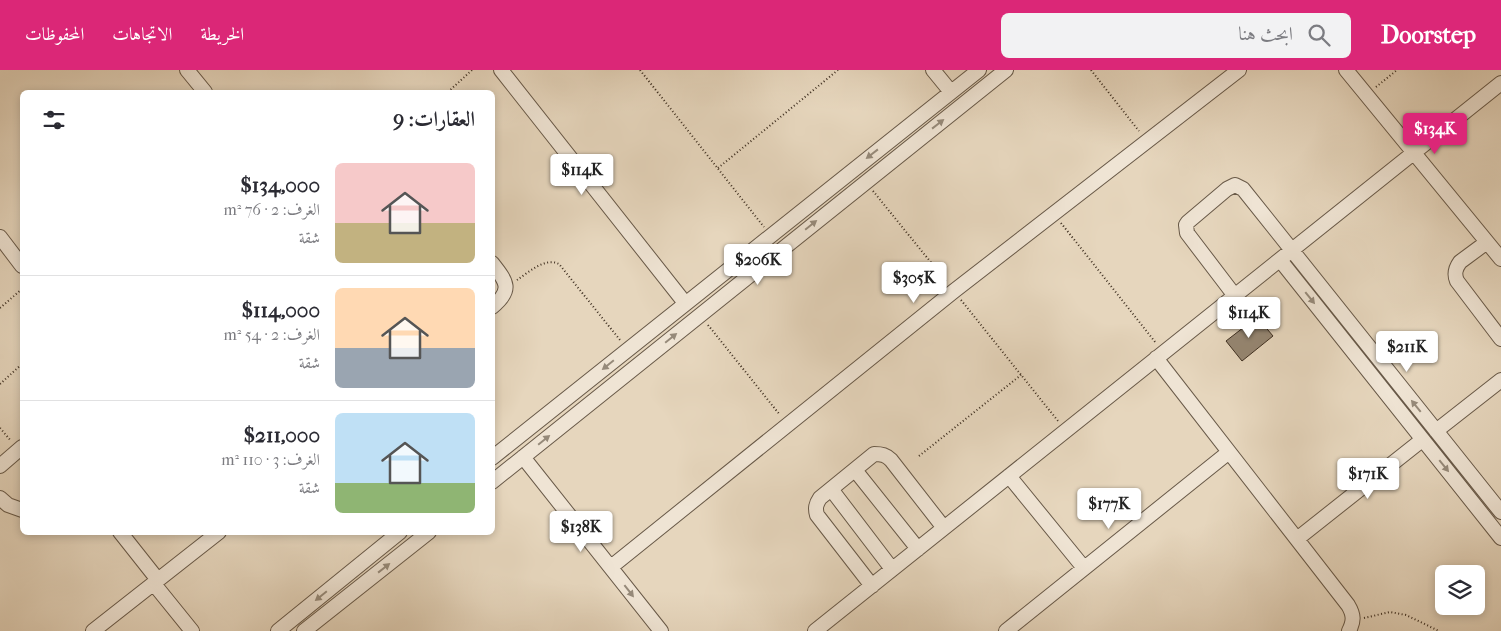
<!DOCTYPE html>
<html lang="ar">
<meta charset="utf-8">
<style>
:root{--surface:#fff;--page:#f2f2f3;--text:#2b2b33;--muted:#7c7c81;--line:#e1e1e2;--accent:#db2777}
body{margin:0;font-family:"IM FELL French Canon",Amiri,serif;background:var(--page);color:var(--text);direction:rtl;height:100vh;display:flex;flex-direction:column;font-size:19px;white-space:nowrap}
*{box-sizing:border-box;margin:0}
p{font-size:16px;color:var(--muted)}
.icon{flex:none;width:28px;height:28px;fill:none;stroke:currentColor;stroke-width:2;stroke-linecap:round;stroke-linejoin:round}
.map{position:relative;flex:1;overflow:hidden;direction:ltr}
.details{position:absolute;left:20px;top:20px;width:475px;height:445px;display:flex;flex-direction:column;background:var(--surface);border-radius:8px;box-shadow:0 2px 8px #0003;direction:rtl}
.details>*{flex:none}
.tools{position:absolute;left:1435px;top:495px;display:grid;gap:10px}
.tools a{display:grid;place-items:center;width:50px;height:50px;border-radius:8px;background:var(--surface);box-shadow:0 2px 8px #0003;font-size:25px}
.price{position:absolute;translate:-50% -42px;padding:0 11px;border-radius:5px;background:#fff;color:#222;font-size:16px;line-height:32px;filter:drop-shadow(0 1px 2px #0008)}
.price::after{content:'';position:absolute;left:50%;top:30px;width:15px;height:11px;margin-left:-8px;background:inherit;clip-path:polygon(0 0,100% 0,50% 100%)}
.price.current{background:var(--accent);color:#fff}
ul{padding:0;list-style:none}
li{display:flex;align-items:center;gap:15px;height:125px;padding:0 20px}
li+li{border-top:1px solid var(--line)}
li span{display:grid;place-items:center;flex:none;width:140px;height:100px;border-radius:8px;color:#555}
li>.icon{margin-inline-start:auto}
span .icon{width:60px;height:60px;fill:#fffc;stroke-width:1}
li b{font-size:21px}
h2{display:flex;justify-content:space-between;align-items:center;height:60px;padding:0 20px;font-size:21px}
header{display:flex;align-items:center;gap:30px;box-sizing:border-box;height:70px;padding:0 25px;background:var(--accent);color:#fff}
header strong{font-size:24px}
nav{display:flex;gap:28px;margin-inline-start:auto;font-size:18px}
.search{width:350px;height:45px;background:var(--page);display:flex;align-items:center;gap:12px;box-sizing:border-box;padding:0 18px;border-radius:8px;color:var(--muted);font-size:19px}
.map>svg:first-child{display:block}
.building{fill:#958672;stroke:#3e2f21}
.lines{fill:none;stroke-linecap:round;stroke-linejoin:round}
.minor-casing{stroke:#685948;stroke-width:16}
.path{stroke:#3e2f21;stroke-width:2;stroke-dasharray:1 2.5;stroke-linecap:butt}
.minor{stroke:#efe4d4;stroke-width:14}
.oneway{fill:#968a7a}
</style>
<header>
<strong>Doorstep</strong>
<div class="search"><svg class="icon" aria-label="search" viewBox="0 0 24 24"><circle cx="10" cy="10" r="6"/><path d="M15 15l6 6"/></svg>ابحث هنا</div>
<nav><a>الخريطة</a><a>الاتجاهات</a><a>المحفوظات</a></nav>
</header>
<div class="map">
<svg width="1501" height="561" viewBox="0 0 1501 561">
<rect width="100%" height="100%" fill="#e6d6bd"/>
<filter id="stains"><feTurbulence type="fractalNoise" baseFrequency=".004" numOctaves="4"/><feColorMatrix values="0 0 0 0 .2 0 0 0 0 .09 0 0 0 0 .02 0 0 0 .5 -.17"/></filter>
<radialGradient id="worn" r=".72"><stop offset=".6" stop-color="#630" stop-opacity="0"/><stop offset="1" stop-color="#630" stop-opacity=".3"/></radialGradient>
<path class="building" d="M1257,247L1273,266L1242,291L1226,271Z"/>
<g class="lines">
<defs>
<path id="minor" d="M187,0L205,22
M501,0L685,233
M933,0L951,22
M1346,0L1501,189
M0,167L22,196
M1487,172L1460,192C1455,199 1454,204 1457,211L1501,269
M1280,190L1501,468
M492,193C507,212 513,220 492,237
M1235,226L1187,163L1186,155L1188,152L1227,119L1235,115L1243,119L1501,442
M1156,288L1348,535C1354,545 1354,551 1349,561
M1436,361L1501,310
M523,387L661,561
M492,388L979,0
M0,396L22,377
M855,400L918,479
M1009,406L1084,498
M492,412L1006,0
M831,419L892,499
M0,428L8,435L22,440
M120,462L158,510
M1297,469L1422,370
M611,497L954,221L1239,0
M154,514L192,561
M872,516L817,445C815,438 816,434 820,428L874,384C882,384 886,385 891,390L944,458
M93,561L219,462
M278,561L400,462
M304,561L429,462
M815,561L1501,13
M1006,561L1229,382"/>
</defs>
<use href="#minor" class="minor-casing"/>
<path class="path" d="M640,0L764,157
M1091,0L1139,61
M1376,17L1397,0
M448,22L472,0
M718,98L838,0
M873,121L946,211
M1061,153L1156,273
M517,210C529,202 545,187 559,194L620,270
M961,230L1058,351
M0,238L22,219
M708,255L780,345
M0,314L22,294
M0,358L11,371
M919,386L1021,305
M1364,548L1390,542L1406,545L1439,561"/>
<use href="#minor" class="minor"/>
</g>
<defs><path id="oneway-solid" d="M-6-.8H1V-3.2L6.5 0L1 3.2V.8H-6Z" transform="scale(1.25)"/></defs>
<g class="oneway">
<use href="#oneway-solid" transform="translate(938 54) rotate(-38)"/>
<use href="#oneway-solid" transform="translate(872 84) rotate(142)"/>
<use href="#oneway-solid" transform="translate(811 155) rotate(-39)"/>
<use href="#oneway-solid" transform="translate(1310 228) rotate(51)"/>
<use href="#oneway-solid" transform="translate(671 268) rotate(-39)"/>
<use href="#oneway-solid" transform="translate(608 295) rotate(141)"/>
<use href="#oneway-solid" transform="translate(1416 336) rotate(-129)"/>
<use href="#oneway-solid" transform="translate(544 370) rotate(-39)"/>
<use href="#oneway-solid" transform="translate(1444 396) rotate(51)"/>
<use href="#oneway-solid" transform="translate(384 498) rotate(-38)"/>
<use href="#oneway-solid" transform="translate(629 521) rotate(52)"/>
<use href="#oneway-solid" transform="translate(321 526) rotate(141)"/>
</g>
<rect width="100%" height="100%" filter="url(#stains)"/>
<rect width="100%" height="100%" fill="url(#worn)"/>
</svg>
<div class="tools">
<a><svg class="icon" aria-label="layers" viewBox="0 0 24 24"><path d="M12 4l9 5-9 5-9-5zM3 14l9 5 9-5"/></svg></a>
</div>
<b class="price current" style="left:1435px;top:85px">$134K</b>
<b class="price" style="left:582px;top:126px">$114K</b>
<b class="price" style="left:758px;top:216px">$206K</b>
<b class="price" style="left:914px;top:234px">$305K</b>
<b class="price" style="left:1249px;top:269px">$114K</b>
<b class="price" style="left:1407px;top:303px">$211K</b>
<b class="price" style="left:1368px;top:430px">$171K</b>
<b class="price" style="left:1109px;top:460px">$177K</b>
<b class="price" style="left:581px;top:483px">$138K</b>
<section class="details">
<h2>العقارات: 9<svg class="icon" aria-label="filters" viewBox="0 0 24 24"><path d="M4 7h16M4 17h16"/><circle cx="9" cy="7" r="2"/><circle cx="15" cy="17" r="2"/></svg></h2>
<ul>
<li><span style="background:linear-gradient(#f6c9c9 60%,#c2b280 0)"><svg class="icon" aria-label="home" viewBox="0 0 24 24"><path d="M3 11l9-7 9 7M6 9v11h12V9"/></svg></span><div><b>$134,000</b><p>الغرف: 2 · 76 m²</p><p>شقة</p></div></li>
<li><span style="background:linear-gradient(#ffd9b3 60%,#9aa5b1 0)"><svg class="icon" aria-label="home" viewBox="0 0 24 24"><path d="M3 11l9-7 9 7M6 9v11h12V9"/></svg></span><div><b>$114,000</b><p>الغرف: 2 · 54 m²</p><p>شقة</p></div></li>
<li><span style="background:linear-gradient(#bfe0f5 70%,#8fb573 0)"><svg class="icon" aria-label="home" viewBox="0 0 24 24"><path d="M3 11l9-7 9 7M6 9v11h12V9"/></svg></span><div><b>$211,000</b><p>الغرف: 3 · 110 m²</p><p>شقة</p></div></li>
</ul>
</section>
</div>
